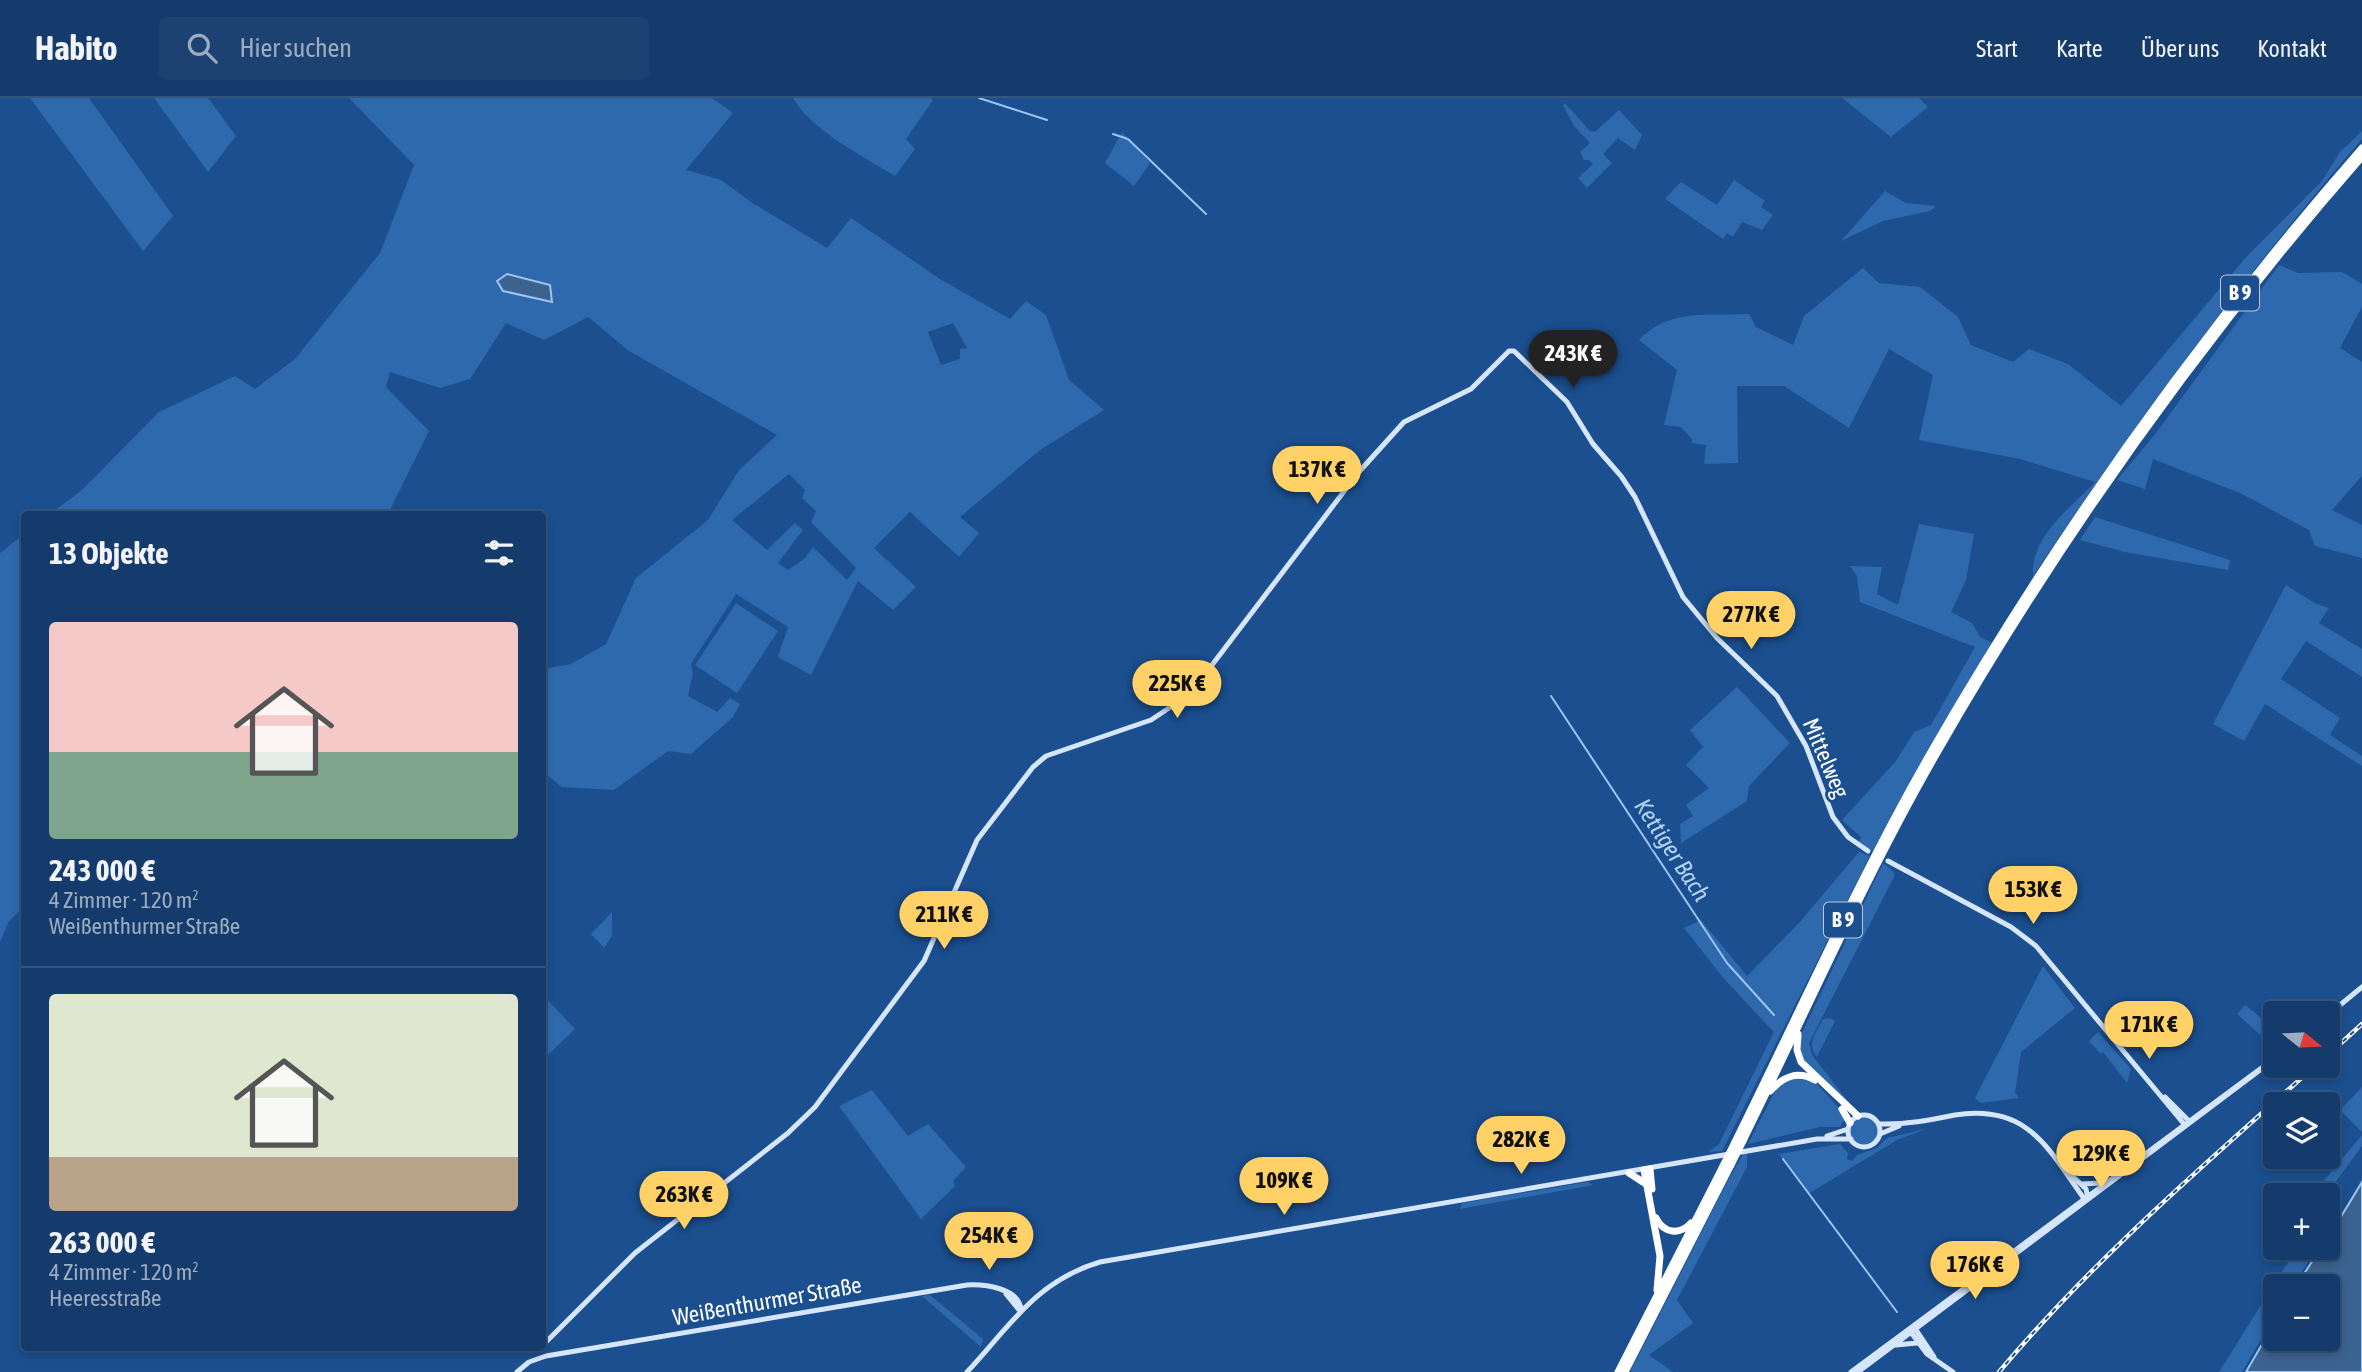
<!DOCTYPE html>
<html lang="de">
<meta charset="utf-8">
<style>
:root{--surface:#143b6b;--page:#1d4271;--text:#f1f3f6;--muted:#9dadc1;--line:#33557e;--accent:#ffd166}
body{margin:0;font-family:"Asap Condensed",sans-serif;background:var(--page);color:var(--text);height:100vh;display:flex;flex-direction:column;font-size:26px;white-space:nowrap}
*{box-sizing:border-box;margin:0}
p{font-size:23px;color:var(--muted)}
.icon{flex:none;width:38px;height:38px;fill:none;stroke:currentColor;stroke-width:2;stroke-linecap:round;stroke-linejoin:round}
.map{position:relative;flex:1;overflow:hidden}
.sheet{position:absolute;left:21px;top:413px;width:525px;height:840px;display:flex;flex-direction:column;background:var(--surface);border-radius:7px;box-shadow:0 4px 10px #0003,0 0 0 2px var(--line)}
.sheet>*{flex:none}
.needle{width:46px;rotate:108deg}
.buttons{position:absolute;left:2263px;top:903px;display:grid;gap:14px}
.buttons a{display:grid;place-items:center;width:77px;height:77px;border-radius:7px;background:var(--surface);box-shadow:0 4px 10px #0003,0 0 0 2px var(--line);font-size:35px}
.price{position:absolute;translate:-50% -60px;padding:0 16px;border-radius:24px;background:var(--accent);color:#111;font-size:23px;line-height:46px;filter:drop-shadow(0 2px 4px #0008)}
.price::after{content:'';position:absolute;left:50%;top:42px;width:21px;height:16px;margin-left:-10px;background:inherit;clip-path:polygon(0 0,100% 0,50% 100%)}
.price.current{background:#222;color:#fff}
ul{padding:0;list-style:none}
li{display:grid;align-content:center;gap:14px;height:371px;padding:0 28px}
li+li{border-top:2px solid var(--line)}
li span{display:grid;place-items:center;height:217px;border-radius:7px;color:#555}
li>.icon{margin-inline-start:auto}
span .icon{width:126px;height:126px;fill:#fffc;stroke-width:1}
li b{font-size:30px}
h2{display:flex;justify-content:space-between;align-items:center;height:84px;padding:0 28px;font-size:30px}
header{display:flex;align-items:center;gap:42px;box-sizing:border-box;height:98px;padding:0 35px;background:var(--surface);border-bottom:2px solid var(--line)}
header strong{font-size:33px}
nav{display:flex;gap:38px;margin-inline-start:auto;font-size:24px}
.search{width:490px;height:63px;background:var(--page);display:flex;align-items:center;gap:18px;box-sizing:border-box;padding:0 24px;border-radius:7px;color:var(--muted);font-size:26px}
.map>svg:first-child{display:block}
.green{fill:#2e69ad;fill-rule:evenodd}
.water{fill:#3c6290;stroke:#9cc4f0;stroke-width:2}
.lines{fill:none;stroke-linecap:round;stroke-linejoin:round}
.stream{stroke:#9cc4f0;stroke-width:2}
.secondary{stroke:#d6e6fa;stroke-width:5}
.highway{stroke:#fff;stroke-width:7}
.rail-casing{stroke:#fff;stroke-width:4.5}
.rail{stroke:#1b4f8f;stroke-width:2;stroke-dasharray:5;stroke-linecap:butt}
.highway-bridge{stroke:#fff;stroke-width:7}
.labels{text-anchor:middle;stroke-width:6;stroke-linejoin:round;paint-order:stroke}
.shield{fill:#1b4f8f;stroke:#bbcadd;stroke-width:2}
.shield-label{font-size:21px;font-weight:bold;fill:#fff}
.street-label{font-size:23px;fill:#fff;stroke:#1b4f8f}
.water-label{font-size:24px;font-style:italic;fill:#b5d3f5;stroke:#1b4f8f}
</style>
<header>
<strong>Habito</strong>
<div class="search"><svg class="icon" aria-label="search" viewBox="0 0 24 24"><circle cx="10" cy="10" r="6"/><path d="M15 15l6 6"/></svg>Hier suchen</div>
<nav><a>Start</a><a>Karte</a><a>Über uns</a><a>Kontakt</a></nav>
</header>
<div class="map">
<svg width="2362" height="1274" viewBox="0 0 2362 1274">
<rect width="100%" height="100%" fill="#1b4f8f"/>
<path class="green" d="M30,0H89L173,118L143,153Z
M154,0H208L236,38L208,74Z
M349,0H712L733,15L686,72L721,82L751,104L827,150L851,120L940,181L1010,221L1026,203L1046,217L1069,282L1104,312L1040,352L960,419L979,435L959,459L910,414L874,450L916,489L893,512L858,483L811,577L778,559L788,529L736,496L691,566L693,575L688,598L717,614L730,600L740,606L733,619L691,656L668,653L614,692L562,689L543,674V571L571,566L606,546L636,480L708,422L739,372L777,337L629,253L588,219L544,242L506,225L470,281L440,290L390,274L386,289L429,333L388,416H50L82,392L159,314L235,278L255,291L295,261L380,155L414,67ZM953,225L967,250L960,251V261L941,267L928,234ZM789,376L805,392L802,400L816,413L811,424L856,470L847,482L813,449L805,460L788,472L778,465L803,432L795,425L767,452L732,422Z
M793,0H930L933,2L906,41L915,51L895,78C864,59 811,32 793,0Z
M1842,0H1919L1928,9L1891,39Z
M1565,5L1590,33L1595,34L1619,12L1642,37L1635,52L1618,40L1603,56L1612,65L1587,90L1578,80L1593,66L1589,62H1584L1580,54L1590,45L1574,28L1563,7Z
M2362,33V41C2243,179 2135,326 2033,478C2031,437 2071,410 2095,384L2020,361L1919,342L1933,277L1889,251L1849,330L1784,288H1737L1738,365L1704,366L1706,347L1692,345V341L1681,329L1664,327L1677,272L1639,242C1669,210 1708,218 1749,216L1756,229L1793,247L1804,218L1863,170L1879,185L1920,189L1958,219L1971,247L2013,264L2029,251L2068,266L2121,308L2247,158L2322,83L2340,54Z
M1122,34L1150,65L1134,88L1105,65Z
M1734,82L1765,103L1761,109L1773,117L1762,132L1742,124L1733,139L1727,135L1723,141L1665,101L1681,84L1717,107Z
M1885,93L1906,105L1936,108L1930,113L1883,123L1841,143Z
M2279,167L2298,175L2342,174L2362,186V209L2340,250L2362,264V378L2332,412L2362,427V460L2315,448L2309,432L2242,396L2153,361L2145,391L2117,382L2156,335Z
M2095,419L2230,462L2228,472L2125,454L2080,442Z
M1919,426L1974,436L1966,482L1951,514L1972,525L1980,539L1993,545L1928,651L1873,753L1859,744L1861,739L1842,722L1896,663L1914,634L1931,627L1975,549L1860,504L1857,478L1850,468L1882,469L1877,496L1898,507Z
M24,436V809L9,823L0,844V455Z
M2286,487L2316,506L2329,510L2319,525L2362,551V579L2306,543L2281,581L2340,620L2330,637L2362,658V668L2265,606L2244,643L2213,626Z
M736,505L778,533L737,595L695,567Z
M1737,589L1790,645L1749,688L1747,703L1681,745L1680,726L1693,718L1686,707L1709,690L1686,667L1703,649L1690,632Z
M1859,754L1870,758L1722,1053L1708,1054L1719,1046L1774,934L1725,882L1684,830L1701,822L1747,878L1799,825Z
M1883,765L1894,774V779L1809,945L1812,957L1853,1010L1806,966L1801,957L1800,939Z
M612,814V838L604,850L591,836Z
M2043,868L2075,910L2021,954L2015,995L2019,1000L1981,1005L1975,1000Z
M543,897L575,931L543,962L542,898Z
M2245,907L2275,931V950L2237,916Z
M1830,920L1835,923L1817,959C1806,946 1816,935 1823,921Z
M2098,934L2131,971L2127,985L2103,954L2101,956L2089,943Z
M1800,979L1817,986L1846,1018L1840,1029H1820L1748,1046L1777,989L1783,983Z
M2362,989V1034L2340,1012Z
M872,992L908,1038L928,1026L966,1069L953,1083L955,1088L921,1121L839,1008Z
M1850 1033a14 14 0 1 1 28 0a14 14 0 1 1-28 0Z
M1926,1031L1897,1042L1808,1096L1779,1056L1840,1046L1848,1055L1847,1061L1852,1063L1857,1057L1877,1050L1887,1040Z
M2362,1037V1048L2326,1097H2312Z
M1747,1055V1069L1677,1202L1693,1225L1649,1257L1673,1274H1630L1726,1086L1743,1056Z
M1588,1084L1593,1087L1460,1111L1462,1105Z
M2297,1150H2317L2293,1188H2275V1218L2242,1274H2219Z
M930,1197L983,1241L981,1249L922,1198Z"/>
<path class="water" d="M507,176L550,187L552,204L503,193L497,183Z
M2362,1084V1274H2246L2275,1224V1241H2328V1188H2296L2321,1150H2328V1140Z"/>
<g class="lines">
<path class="stream" d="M979,0L1047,22
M1113,36L1128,41L1206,116
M1551,598L1727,865L1774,917
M1783,1061L1897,1214"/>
<path class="secondary" d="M1888,763L2011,829L2036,848L2184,1026
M2328,917L2362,889
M2165,999L2190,1024
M1848 1033a16 16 0 1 1 32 0a16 16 0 1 1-32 0Z
M1879,1026C1905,1027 1930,1022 1955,1017C2028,1006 2047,1049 2085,1102
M1880,1036L1899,1028
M1827,1038L1848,1031
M2065,1071L2086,1091L2088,1100
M2081,1086L2102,1085
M1006,1196L1020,1213
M1914,1229L1934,1259
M1910,1233L1927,1256L1953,1274
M1896,1247L1917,1245
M542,1248L635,1155L788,1035L815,1009L924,863L977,742L1033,669L1046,658L1151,622L1190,596L1358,375L1404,324L1471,291L1509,253H1514L1567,304L1593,346L1621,378L1635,399L1683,499L1717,540L1777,598L1806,648L1833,719L1848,739L1868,753
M517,1274L529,1264L546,1258L967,1187C985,1186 1018,1190 1021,1211
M967,1274C1010,1228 1036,1183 1100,1164L1817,1041H1851
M1851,1274L2275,960
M1858,1274L2264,969"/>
<path class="highway" d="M1798,936L1797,952L1801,964L1858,1018
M1770,993C1783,979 1797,972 1815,982
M1842,1011L1850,1025
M1743,1043C1807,913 1865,780 1937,655C2059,442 2201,243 2362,59
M1735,1044C1800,913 1859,779 1932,652C2056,437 2199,236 2362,50
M1650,1071L1652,1091
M1644,1072L1660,1158L1657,1192
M1629,1075L1646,1086
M1656,1120C1664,1136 1680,1137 1691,1125
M1618,1274L1723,1068
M1625,1274L1731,1067"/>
<defs>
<path id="rail" d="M2328,957L2362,926
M1999,1274C2093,1162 2206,1065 2315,968"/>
</defs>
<use href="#rail" class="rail-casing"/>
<use href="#rail" class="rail"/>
<path class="highway-bridge" d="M1731,1067L1743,1043
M1723,1068L1735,1044"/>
</g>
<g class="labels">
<g class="shield">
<rect x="2221" y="177.5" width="38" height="35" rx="5"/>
<rect x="1824" y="804.5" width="38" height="35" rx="5"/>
</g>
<g class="shield-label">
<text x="2240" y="202">B 9</text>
<text x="1843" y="829">B 9</text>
</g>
<g class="street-label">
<text transform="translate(1826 660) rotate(67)" y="8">Mittelweg</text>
<text transform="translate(767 1203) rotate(-10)" y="8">Weißenthurmer Straße</text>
</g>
<g class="water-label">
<text transform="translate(1672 752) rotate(57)" y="8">Kettiger Bach</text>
</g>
</g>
</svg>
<div class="buttons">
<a><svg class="needle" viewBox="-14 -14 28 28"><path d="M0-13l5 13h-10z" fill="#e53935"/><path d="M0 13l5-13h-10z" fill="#9dadc1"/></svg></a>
<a><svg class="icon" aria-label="layers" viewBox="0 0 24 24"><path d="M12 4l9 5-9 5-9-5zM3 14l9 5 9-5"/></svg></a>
<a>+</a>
<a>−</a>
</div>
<b class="price current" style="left:1573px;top:292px">243K €</b>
<b class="price" style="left:1317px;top:408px">137K €</b>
<b class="price" style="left:1751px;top:553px">277K €</b>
<b class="price" style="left:1177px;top:622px">225K €</b>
<b class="price" style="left:2033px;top:828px">153K €</b>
<b class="price" style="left:944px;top:853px">211K €</b>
<b class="price" style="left:2149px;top:963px">171K €</b>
<b class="price" style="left:1521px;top:1078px">282K €</b>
<b class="price" style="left:2101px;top:1092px">129K €</b>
<b class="price" style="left:1284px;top:1119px">109K €</b>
<b class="price" style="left:684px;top:1133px">263K €</b>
<b class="price" style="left:989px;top:1174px">254K €</b>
<b class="price" style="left:1975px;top:1203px">176K €</b>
<section class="sheet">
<h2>13 Objekte<svg class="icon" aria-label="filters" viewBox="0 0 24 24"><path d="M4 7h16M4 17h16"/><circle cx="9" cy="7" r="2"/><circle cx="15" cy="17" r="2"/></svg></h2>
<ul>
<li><span style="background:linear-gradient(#f6c9c9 60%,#7fa58c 0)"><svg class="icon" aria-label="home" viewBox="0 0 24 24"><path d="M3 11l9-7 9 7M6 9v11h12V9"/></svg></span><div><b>243 000 €</b><p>4 Zimmer · 120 m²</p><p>Weißenthurmer Straße</p></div></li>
<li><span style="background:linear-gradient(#dfe7d0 75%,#b9a48a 0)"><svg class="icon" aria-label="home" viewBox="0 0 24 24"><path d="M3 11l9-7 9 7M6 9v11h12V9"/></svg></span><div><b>263 000 €</b><p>4 Zimmer · 120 m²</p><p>Heeresstraße</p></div></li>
</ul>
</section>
</div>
